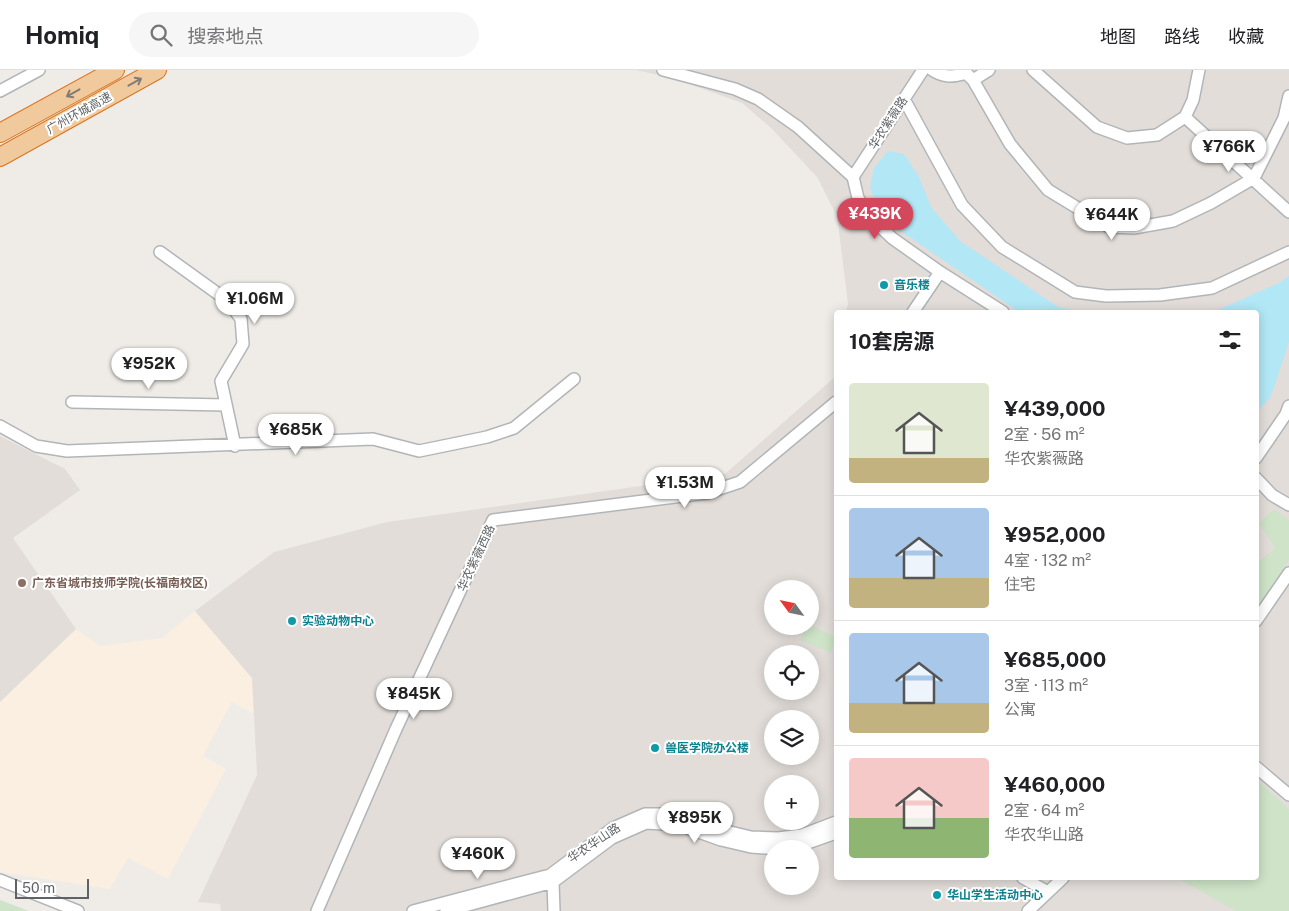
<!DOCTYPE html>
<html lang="zh">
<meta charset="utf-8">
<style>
:root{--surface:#fff;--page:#f6f6f6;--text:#202124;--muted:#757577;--line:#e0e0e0;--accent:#d4485d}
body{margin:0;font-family:"Public Sans","Noto Sans SC",sans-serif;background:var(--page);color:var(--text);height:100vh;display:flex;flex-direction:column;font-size:19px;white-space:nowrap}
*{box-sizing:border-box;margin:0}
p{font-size:16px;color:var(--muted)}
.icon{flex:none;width:28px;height:28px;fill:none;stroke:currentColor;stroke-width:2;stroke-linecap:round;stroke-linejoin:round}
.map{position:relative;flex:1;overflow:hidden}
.panel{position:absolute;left:834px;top:240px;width:425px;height:570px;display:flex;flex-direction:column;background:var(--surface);border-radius:5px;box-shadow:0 2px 12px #0003}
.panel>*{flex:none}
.needle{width:32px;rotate:303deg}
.controls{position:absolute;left:764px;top:510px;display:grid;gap:10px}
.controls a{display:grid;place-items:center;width:55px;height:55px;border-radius:50%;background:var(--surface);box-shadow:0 2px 12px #0003;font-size:25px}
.scale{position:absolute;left:15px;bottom:12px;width:74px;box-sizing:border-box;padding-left:5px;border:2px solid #5f6366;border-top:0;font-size:14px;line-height:18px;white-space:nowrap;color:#5f6366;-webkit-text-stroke:4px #fff;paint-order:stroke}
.price{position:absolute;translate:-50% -42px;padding:0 11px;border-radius:18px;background:#fff;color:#222;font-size:16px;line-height:32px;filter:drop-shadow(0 1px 2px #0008)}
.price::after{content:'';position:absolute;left:50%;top:30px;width:15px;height:11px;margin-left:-8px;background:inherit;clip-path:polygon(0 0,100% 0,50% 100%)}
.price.current{background:var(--accent);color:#fff}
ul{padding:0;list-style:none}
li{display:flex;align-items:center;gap:15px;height:125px;padding:0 15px}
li+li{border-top:1px solid var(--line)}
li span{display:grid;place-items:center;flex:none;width:140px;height:100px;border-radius:5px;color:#555}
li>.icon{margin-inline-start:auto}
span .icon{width:60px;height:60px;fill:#fffc;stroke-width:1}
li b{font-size:21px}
h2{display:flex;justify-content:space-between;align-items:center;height:60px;padding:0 15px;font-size:21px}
header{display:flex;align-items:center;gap:30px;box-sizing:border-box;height:70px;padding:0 25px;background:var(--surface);border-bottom:1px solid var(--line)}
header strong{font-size:24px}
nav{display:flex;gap:28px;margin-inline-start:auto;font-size:18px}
.search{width:350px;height:45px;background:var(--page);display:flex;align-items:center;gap:12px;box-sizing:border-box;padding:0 18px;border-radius:28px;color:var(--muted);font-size:19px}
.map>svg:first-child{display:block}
.commercial{fill:#faefe1}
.education{fill:#e2ddd9;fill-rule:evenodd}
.green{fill:#cee3c8}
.water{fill:#b2e7f5}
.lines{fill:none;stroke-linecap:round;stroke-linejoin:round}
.minor-casing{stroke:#b2b5b8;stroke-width:14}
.highway-casing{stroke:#da741d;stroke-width:20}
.minor{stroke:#fff;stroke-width:11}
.highway{stroke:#f0c99d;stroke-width:18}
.oneway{stroke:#837c74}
.culture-dot{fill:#0f9aa8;stroke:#fff;stroke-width:2}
.education-dot{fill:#8d6e63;stroke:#fff;stroke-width:2}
.labels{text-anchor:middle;stroke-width:4;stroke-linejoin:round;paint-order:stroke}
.street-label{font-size:12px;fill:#5f6366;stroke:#fff}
.culture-label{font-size:12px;font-weight:bold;fill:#0d838f;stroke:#fff;text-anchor:start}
.education-label{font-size:12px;font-weight:bold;fill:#785e54;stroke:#fff;text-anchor:start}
</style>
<header>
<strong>Homiq</strong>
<div class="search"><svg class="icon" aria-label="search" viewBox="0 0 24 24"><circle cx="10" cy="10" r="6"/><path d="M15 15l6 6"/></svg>搜索地点</div>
<nav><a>地图</a><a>路线</a><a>收藏</a></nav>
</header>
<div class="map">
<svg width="1289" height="841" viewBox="0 0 1289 841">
<rect width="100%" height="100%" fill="#efece8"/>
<path class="commercial" d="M195,541L252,608L254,644L232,632L203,686L226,699L168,809L128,788L110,819L0,802V632L76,559L100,576L162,568Z"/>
<path class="education" d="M636,0H1289V841H221L220,834L198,832L257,705L252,608L195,541L274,482L387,452L725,404L836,306V808H1256V242H846L848,234L837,146L817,107L772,59L742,33L675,9ZM772,519H810V556H772ZM772,584H810V621H772ZM772,649H810V686H772ZM772,714H810V751H772ZM772,779H810V816H772Z
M0,366L65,399L80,420L13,468L76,559L0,632Z"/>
<path class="green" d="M1274,439L1289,450V490L1259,536L1256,534V494L1275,478L1259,453Z
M810,555L836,567L831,583L800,570L806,556Z
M1256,709L1289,739V841H1236L1177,808H1256Z
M0,830L29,841H0Z"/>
<path class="water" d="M888,81L904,84L919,107L931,137L960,171L1058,237L1082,242H1019L895,157L877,137L870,117L874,98Z
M1289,206V272L1271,326L1256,343V242H1213L1279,213Z"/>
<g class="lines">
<defs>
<path id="minor" d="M663,0L735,19L758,29L798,57L853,107L858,128L870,147L892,168L940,202L1003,242
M932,0C944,8 953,7 966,3L973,10L1010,74L1048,120L1109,157L1134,158L1173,151L1211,133L1254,108L1284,48L1289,26
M1033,0L1097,57L1127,68L1157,65L1185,47L1193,30L1199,0
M973,10L989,0
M0,21L39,0
M904,29L962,135L1002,177L1075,222L1106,226L1160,225L1212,218L1289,182
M1185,47L1289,142
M853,107L923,0
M160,182L228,231L241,249L243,274L221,311L235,376
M913,242L940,202
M72,332L226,335
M0,356L36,376L67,381L373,369L419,381L487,367L514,358L574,309
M1256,388L1286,344L1289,336
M1256,408L1272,425L1289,435
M1256,551L1289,503
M1256,697L1289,725
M550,806L553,812L554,841
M1023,808L1048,822
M0,810L78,841
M317,841L396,659L493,450L707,423L740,412L836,332
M413,841L550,805L613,758L645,744H679L722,760L751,767L778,768L802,765L836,752
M446,841L553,812L612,768L646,753L679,755L721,770L751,777L778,779L802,775L836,763
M1028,841L1063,808"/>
<path id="highway" d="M0,63L115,0
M0,87L157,0"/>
</defs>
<use href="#minor" class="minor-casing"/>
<use href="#highway" class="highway-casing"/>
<use href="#minor" class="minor"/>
<use href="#highway" class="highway"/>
</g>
<defs><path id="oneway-shaft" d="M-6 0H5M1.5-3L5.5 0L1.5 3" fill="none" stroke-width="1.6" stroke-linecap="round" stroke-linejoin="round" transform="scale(1.25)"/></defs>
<g class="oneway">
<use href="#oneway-shaft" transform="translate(135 12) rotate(-29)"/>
<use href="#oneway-shaft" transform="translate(73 23) rotate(151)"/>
</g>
<g class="culture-dot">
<circle cx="884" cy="215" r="5"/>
<circle cx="292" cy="551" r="5"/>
<circle cx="655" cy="678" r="5"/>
<circle cx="937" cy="825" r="5"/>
</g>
<circle class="education-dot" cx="22" cy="513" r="5"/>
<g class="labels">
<g class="street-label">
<text transform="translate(79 43) rotate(-29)" y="4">广州环城高速</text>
<text transform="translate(888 53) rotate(-57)" y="4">华农紫薇路</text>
<text transform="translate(476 488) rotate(-65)" y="4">华农紫薇西路</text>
<text transform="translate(594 773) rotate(-34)" y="4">华农华山路</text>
</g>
<g class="culture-label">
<text x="894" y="219">音乐楼</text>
<text x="302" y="555">实验动物中心</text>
<text x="665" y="682">兽医学院办公楼</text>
<text x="947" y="829">华山学生活动中心</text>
</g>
<g class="education-label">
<text x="32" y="517">广东省城市技师学院(长福南校区)</text>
</g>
</g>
</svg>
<div class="controls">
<a><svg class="needle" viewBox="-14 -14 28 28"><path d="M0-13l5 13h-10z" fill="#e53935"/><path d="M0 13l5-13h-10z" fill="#757577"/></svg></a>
<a><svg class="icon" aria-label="locate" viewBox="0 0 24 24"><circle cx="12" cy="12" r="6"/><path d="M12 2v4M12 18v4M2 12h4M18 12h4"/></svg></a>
<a><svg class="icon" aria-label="layers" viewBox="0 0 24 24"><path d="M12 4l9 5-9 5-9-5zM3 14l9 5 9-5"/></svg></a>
<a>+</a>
<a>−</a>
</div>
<div class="scale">50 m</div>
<b class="price" style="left:1229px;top:103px">¥766K</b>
<b class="price current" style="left:875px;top:170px">¥439K</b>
<b class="price" style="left:1112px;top:171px">¥644K</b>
<b class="price" style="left:255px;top:255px">¥1.06M</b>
<b class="price" style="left:149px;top:320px">¥952K</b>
<b class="price" style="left:296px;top:386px">¥685K</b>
<b class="price" style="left:685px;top:439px">¥1.53M</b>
<b class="price" style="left:414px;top:650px">¥845K</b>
<b class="price" style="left:695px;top:774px">¥895K</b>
<b class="price" style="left:478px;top:810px">¥460K</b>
<section class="panel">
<h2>10套房源<svg class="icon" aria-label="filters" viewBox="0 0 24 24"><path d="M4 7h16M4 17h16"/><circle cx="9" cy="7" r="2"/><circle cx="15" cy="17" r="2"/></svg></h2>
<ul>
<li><span style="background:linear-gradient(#dfe7d0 75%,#c2b280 0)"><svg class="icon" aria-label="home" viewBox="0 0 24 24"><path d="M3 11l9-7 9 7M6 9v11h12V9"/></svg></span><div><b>¥439,000</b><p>2室 · 56 m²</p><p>华农紫薇路</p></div></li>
<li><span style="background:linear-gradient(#a9c7e8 70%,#c2b280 0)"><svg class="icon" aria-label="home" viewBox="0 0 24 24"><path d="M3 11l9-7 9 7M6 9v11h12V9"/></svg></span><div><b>¥952,000</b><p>4室 · 132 m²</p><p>住宅</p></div></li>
<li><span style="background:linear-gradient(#a9c7e8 70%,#c2b280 0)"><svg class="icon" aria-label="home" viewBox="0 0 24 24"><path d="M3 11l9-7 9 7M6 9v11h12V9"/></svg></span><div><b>¥685,000</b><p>3室 · 113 m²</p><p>公寓</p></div></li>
<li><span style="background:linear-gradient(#f6c9c9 60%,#8fb573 0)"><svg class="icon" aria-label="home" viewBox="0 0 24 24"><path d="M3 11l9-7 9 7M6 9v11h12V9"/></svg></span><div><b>¥460,000</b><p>2室 · 64 m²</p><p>华农华山路</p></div></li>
</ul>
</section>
</div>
